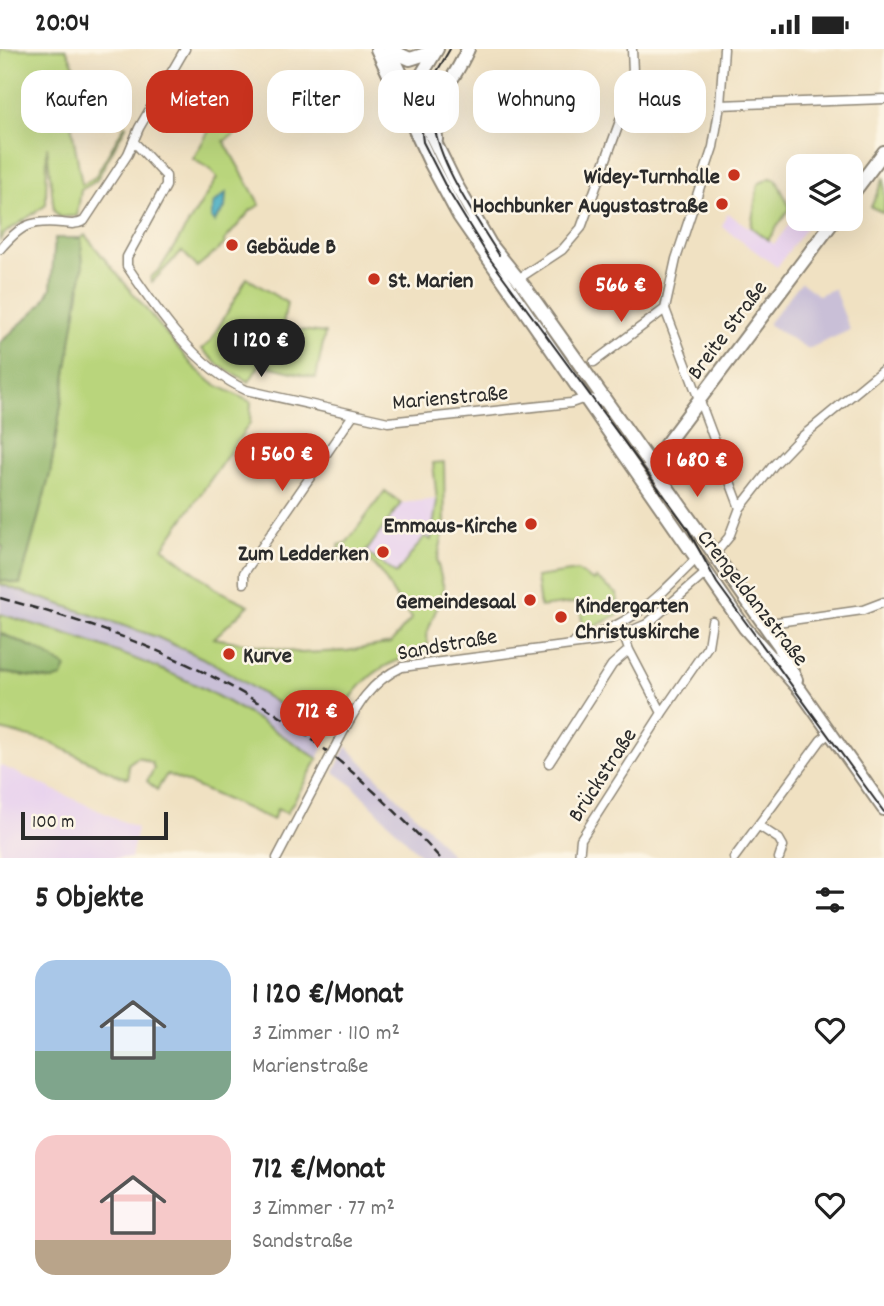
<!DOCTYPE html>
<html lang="de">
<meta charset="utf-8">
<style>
:root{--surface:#fff;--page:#f2f2f2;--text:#222;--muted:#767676;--accent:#c8321e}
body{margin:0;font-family:Dekko,sans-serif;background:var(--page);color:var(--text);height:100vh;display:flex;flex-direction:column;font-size:26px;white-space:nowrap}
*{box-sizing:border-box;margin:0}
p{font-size:23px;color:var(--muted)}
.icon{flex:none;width:38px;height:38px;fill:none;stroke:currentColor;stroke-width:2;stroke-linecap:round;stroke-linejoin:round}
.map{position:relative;height:809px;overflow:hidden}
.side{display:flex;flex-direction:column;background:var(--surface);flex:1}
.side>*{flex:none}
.banner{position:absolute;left:21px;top:21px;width:844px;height:63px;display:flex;gap:14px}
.controls{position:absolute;left:786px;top:105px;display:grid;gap:14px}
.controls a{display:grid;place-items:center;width:77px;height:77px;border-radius:14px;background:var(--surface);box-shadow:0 7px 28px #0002;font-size:35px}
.scale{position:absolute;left:21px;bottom:18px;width:147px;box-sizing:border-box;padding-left:7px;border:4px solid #2b2b2b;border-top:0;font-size:19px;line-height:24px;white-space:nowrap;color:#2b2b2b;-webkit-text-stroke:5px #fcf5e5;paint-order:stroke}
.price{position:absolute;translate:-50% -60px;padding:0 16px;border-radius:24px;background:var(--accent);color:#fff;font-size:23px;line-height:46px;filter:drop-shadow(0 2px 4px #0008)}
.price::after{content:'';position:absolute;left:50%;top:42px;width:21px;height:16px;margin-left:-10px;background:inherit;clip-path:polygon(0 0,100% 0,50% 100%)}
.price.selected{background:#222;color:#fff}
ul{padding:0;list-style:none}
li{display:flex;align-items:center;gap:21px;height:175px;padding:0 35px}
li span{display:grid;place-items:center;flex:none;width:196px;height:140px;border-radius:21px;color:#555}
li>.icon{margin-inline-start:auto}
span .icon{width:84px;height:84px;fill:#fffc;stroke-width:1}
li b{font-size:30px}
h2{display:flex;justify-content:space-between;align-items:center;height:84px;padding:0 35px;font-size:30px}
.chip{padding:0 24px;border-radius:21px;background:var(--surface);box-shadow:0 7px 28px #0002;font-size:24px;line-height:63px}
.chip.selected{background:var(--accent);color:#fff}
.status{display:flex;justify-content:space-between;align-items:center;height:49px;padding:0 35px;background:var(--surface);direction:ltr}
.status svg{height:19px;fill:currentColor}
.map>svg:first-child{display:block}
.built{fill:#e8d2ee}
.industrial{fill:#c9bfd7}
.green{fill:#b9d57b;stroke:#728053;stroke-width:2}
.forest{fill:#92b66b;stroke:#5e704b;stroke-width:2}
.water{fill:#42abc1;stroke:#366b76;stroke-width:2}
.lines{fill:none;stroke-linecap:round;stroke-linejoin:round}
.street-casing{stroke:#8e8676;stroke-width:11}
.secondary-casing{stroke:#8e8676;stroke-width:16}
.street{stroke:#fff;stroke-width:8}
.secondary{stroke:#fff;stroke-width:12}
.tram{stroke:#2b2b2b;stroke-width:2}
.rail{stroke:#2b2b2b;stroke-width:2.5;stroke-dasharray:10 5;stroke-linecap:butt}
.street-bridge-casing{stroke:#8e8676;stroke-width:11;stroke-linecap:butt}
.street-bridge{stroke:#fff;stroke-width:8}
.poi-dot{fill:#c8321e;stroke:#fcf5e5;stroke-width:2.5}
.labels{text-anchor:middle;stroke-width:5;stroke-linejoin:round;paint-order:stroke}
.poi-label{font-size:23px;font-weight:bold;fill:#2b2b2b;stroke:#fcf5e5;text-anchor:end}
.street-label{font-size:23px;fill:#2b2b2b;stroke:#fcf5e5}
</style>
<div class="status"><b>20:04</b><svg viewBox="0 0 49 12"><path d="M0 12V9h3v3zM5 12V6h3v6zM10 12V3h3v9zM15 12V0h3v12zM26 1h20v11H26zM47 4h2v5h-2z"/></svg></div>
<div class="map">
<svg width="884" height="809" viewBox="0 0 884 809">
<rect width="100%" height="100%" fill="#fcf5e5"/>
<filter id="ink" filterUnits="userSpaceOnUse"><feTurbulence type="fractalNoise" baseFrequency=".0143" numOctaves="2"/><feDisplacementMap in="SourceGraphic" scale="14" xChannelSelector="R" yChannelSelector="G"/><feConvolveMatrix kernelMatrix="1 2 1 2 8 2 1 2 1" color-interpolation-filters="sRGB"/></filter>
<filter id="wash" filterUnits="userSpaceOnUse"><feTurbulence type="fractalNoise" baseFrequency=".00686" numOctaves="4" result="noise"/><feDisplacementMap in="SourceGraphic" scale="28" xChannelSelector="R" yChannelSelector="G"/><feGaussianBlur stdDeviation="1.57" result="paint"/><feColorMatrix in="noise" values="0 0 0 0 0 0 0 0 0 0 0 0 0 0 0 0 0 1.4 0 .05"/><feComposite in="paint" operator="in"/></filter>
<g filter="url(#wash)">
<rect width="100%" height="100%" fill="#f0e1c2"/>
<path class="built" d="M727,164L774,195L798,164V170H804L802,174L807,177L777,218L722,178Z
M385,442L401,454L438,450L432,495L402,560L383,523L366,509L340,511L339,496L347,493Z
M0,716L137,779L131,809H0Z"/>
<path class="industrial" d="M801,233L818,246L834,240L850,281L808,300L768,275Z
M0,535L157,588L211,613L329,686L318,710L253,668L199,637L74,587L0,564Z
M346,697L430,781L454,809H423L352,736L334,723Z"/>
<path class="green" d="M0,0H66L75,19L62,23L82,136L95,128L125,76L126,77L96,132L81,141L77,167L59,168L54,162L47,97L46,156L5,184L0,191Z
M224,55L249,69L251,75L224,92L260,156L251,161L224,192L225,195L197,218L182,202L152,233L150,229L160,220L217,129L211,121L193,110Z
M884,128V164L871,158Z
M770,129L776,130L790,159L768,191L751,178L758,135Z
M85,186L193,317L212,334L251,353L250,374L163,499L219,542L249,556L214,589L301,604L347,602L391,594L412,569C391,550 391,529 366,509L340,511L339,496L347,493L385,442L401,454L366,503L396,525L425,487L431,491L437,452L433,414L444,413L445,477L437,512L444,540L426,587L430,604C374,610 353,640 329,686L211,613L157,588L0,535V531L20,535L50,425L83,218L81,189Z
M247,229L287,254L283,275L294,280L325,284L316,329L260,315L249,333L220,317L202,300L210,293Z
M577,522L594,532L596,529L617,545L619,565L583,584L580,553L540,558L536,528Z
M0,565C67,585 134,606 198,637C240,658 279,684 318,710L287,764L277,760L273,771L167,725L157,741L147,732L154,720L152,714L138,708L128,715L129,729L119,727L47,692L0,681V623L52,631L39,601L0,584Z"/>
<path class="forest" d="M55,189H81L83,218L50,425L20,535L0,531V506L3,498L0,496V294L43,254L51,239Z
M0,584L39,601L66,618L62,628L52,631L0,623Z"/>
<path class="water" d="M226,144L225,159L214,173L211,169L213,155Z"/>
</g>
<g filter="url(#ink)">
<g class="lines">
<defs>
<path id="street" d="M724,0L720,56L713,98L676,210L665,260L740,459
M720,56L884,50
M134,93L166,127V137L127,208V217C158,263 195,318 246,341L388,373L571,354L585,349L604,353
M0,200C21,176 30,171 62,174C70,175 76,176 84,172L128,105L139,79L185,0
M518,230L562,201L581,179L624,61L633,23L632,0
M594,313L665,260
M714,506L729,488L740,459L773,417L799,390L884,320
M244,534V524L353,366
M763,575L863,561L884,553
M575,593C635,574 654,552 697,509
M662,664L708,597L712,572
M341,687C357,657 370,633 402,618L610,591L647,575L707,523
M549,714L612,616L629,601
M759,777L779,790L783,797L779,809
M277,809L319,729
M579,809L581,790L662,664L629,601L620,576
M734,809L821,691L831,683"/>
<path id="secondary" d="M377,0L431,115L459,167L745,579L800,641L884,760
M389,0L455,134L490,195L527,241L779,596L796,631
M390,1L410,10L435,2
M415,52C445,49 456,25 468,0
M415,52L422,25L437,0
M436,91L435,70L445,41
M850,148L884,103
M651,415L835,170"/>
</defs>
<use href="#street" class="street-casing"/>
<use href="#secondary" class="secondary-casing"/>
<use href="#street" class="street"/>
<use href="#secondary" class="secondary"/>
<path class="tram" d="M450,0L424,45L419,62L423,93L447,140L490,210L686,477L717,534L884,763
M436,37C418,88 473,164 499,206"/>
<path class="rail" d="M0,549C191,601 305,662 440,809"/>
<defs>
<path id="street-bridge" d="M319,729L341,687"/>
</defs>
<use href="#street-bridge" class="street-bridge-casing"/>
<use href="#street-bridge" class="street-bridge"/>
</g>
</g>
<g class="poi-dot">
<circle cx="734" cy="126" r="7"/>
<circle cx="722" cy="155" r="7"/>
<circle cx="232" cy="196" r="7"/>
<circle cx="374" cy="230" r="7"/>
<circle cx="531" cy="475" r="7"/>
<circle cx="383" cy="503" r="7"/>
<circle cx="530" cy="551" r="7"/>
<circle cx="561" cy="568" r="7"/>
<circle cx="229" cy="605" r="7"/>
</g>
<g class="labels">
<g class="poi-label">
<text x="720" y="134">Widey-Turnhalle</text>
<text x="708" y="163">Hochbunker Augustastraße</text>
<text x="246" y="204" text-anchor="start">Gebäude B</text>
<text x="388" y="238" text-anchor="start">St. Marien</text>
<text x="517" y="483">Emmaus-Kirche</text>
<text x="369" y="511">Zum Ledderken</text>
<text x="516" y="559">Gemeindesaal</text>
<text x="575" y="563" text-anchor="start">Kindergarten<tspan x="575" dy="26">Christuskirche</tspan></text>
<text x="243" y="613" text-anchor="start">Kurve</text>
</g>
<g class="street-label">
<text transform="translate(726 280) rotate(-53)" y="8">Breite Straße</text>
<text transform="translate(450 347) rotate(-5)" y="8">Marienstraße</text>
<text transform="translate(754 548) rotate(52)" y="8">Crengeldanzstraße</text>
<text transform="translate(447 594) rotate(-10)" y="8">Sandstraße</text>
<text transform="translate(601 725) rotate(-57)" y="8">Brückstraße</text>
</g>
</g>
</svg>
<div class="controls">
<a><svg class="icon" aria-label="layers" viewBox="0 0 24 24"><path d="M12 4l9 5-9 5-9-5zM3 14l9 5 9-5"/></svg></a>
</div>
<div class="scale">100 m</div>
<b class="price" style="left:621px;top:275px">566 €</b>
<b class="price selected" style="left:261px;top:330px">1 120 €</b>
<b class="price" style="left:282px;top:444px">1 560 €</b>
<b class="price" style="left:697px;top:450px">1 680 €</b>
<b class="price" style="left:317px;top:701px">712 €</b>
<div class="banner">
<a class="chip">Kaufen</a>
<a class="chip selected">Mieten</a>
<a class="chip">Filter</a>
<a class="chip">Neu</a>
<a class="chip">Wohnung</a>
<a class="chip">Haus</a>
</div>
</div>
<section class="side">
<h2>5 Objekte<svg class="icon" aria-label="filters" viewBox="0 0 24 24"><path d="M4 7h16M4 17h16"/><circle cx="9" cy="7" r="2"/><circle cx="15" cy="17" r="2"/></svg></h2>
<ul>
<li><span style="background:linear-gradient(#a9c7e8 65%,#7fa58c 0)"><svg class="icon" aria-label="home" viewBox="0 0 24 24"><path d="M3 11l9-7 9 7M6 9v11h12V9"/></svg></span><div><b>1 120 €/Monat</b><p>3 Zimmer · 110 m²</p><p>Marienstraße</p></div><svg class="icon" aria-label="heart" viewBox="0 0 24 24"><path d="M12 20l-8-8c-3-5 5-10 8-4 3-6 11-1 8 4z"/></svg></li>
<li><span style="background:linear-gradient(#f6c9c9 75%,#b9a48a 0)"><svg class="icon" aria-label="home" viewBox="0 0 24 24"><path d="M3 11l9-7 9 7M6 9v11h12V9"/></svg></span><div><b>712 €/Monat</b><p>3 Zimmer · 77 m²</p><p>Sandstraße</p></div><svg class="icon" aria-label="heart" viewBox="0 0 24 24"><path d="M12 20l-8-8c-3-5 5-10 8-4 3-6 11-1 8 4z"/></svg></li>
</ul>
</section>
